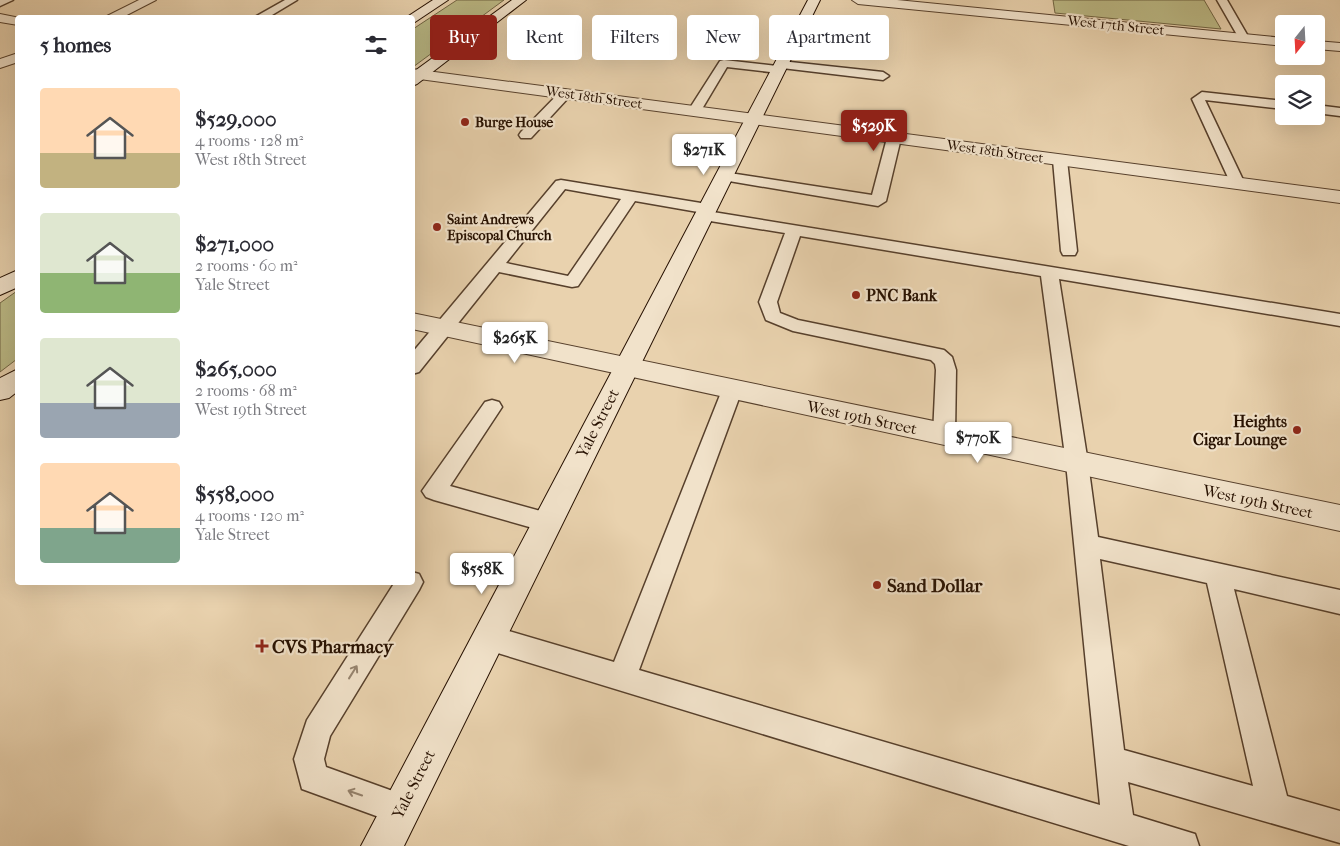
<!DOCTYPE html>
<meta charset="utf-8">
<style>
:root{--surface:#fff;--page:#f2f2f3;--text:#2b2b33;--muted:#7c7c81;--accent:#8f2418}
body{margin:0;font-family:"IM FELL French Canon",serif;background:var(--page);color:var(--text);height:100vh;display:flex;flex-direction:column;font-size:19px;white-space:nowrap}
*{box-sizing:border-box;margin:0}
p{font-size:16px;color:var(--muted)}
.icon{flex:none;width:28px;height:28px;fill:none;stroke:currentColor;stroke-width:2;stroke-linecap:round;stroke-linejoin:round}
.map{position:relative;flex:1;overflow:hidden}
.sheet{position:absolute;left:15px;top:15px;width:400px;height:570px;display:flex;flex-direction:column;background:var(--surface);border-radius:5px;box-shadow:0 5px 20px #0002}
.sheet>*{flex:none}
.hud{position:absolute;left:430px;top:15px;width:475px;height:45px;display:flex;gap:10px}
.needle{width:32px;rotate:198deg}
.tools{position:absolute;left:1275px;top:15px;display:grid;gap:10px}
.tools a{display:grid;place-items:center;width:50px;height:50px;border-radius:5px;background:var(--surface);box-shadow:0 5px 20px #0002;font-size:25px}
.price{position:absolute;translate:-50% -42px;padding:0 11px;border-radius:5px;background:#fff;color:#222;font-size:16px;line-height:32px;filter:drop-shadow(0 1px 2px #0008)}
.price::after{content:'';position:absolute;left:50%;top:30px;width:15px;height:11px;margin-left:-8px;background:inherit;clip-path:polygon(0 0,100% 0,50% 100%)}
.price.on{background:var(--accent);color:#fff}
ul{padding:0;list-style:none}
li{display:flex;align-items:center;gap:15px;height:125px;padding:0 25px}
li span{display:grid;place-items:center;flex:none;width:140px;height:100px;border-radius:5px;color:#555}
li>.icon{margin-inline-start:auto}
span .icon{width:60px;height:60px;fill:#fffc;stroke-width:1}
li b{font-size:21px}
h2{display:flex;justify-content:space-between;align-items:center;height:60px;padding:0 25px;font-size:21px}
.tag{padding:0 18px;border-radius:5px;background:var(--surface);box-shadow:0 5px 20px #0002;font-size:18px;line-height:45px}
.tag.on{background:var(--accent);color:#fff}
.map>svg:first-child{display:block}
.green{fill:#bcba86;stroke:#716543}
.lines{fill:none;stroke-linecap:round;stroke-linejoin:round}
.service-casing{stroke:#57402c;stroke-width:3}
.minor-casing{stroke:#57402c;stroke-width:2}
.tertiary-casing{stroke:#57402c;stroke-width:2}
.secondary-casing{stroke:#261000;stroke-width:2}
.service{fill:#f1e2ca;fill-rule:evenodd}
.minor{fill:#f1e2ca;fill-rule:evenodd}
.tertiary{fill:#f1e2ca;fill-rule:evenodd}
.secondary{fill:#f1e2ca;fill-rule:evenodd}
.oneway{stroke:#96846f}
.poi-dot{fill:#8f2418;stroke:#f1e2ca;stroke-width:2}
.labels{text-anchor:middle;stroke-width:4.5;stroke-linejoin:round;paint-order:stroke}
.far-street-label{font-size:14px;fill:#261000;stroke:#f1e2ca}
.far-poi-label{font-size:14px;font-weight:bold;fill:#261000;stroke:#f1e2ca;text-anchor:start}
.poi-label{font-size:16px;font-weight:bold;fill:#261000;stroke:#f1e2ca;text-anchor:start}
.street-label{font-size:16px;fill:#261000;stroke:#f1e2ca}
.near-poi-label{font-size:19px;font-weight:bold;fill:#261000;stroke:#f1e2ca;text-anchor:start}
</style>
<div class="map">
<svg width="1340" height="846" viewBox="0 0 1340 846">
<rect width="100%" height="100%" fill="#e9d2ae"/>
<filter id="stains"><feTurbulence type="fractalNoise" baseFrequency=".004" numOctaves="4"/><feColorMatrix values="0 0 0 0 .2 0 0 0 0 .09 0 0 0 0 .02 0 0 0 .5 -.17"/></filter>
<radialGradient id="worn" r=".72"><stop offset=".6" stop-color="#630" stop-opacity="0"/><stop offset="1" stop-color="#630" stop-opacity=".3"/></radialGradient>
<path class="green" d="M457,0H504L413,67V29Z
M1053,0H1204L1221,29L1055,13Z
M17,291V359L0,372V303Z"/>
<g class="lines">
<defs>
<path id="service" d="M0,0H13L0,6Z
M285,0H297L267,18H253Z
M1217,0H1227L1249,38L1248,40H1240Z
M724,60L777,66V62L781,61L883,72L889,76L883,80L782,68V72L778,73L727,67L699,114H689L688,111L720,61Z
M565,90L569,91L571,94L569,97L531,138H521L519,135L521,132L561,91Z
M1202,92L1284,101V109L1205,100L1245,184L1243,187H1233L1231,184L1192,99Z
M1316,105L1340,108V116L1316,113Z
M894,134L901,138L886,201L878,206L723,180L716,176L723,172L872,195L887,138Z
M1060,156L1067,160L1077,251L1075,255H1063L1061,251L1053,160Z
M561,180L707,204L712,206L715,209L713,212L1340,314V326L1059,279L1088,463L1098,537L1340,590V614L1234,589L1287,796L1340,811V843L1128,782L1133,815L1195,834L1199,846H1129L478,647L474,638L478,629L488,625L614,662L722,390L725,385L732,383L739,385L742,390L639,670L1100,805L1066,463L1041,276L800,236L777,302L780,313L798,320L944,350L952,357L956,370L955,435L952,441L944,443L936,441L933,435L936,370L935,364L931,360L793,331L766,320L759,302L785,233L704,220L698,218L696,215L698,212L635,201L578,286L572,287L499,272L419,372L412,374V353L556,181ZM565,189L621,199L568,276L506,263ZM1100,559L1207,583L1253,786L1124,750Z
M492,400L499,402L502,407L450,486L555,515L559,522L555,529L547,532L434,500L426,497L422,491L485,402Z
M412,572L419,574L423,582L419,590L330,736L324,759L326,767L412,798L417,809L412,820L401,825L302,789L294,759L307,720L395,582H412Z"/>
<path id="minor" d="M139,0H156L121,18H103Z
M852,0H897L1284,38V46L858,4Z
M0,14L20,18H18V25L0,22Z
M1316,41L1340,43V51L1316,49Z
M18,53V62L0,68V59Z
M412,69L1340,191V203L412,78Z"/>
<path id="tertiary" d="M412,313L1340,505V531L412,329Z"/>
<path id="secondary" d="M433,0H448L412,24V18L407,17Z
M512,0H526L417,84L412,86V73Z
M808,0H820L404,846H361Z
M18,270V287L0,295V278Z
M18,369V391L9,398L0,400V378Z"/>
</defs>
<use href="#service" class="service-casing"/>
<use href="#minor" class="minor-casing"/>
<use href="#tertiary" class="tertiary-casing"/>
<use href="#secondary" class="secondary-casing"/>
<use href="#service" class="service"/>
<use href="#minor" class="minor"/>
<use href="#tertiary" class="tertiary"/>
<use href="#secondary" class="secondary"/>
</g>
<defs><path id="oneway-shaft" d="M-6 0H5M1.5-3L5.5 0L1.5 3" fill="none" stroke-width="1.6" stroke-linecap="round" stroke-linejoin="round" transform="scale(1.25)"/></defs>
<g class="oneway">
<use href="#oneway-shaft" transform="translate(353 672) rotate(-58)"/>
<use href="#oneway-shaft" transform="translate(355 793) rotate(-161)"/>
</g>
<g class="poi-dot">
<circle cx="465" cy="122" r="5"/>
<circle cx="437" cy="227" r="5"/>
<circle cx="856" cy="295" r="5"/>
<circle cx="1297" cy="430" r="5"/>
<circle cx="877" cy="585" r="5"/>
<path d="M259.5 638.5h5v5h5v5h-5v5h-5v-5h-5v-5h5z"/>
</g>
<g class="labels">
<g class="far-street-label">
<text transform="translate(1116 25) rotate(6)" y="5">West 17th Street</text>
<text transform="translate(594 97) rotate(8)" y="5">West 18th Street</text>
<text transform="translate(995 151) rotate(8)" y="5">West 18th Street</text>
</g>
<g class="far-poi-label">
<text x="475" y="127">Burge House</text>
<text x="447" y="224">Saint Andrews<tspan x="447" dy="16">Episcopal Church</tspan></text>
</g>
<g class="poi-label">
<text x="866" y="301">PNC Bank</text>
<text x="1287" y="427" text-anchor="end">Heights<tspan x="1287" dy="18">Cigar Lounge</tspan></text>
</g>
<g class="street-label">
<text transform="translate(862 417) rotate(12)" y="6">West 19th Street</text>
<text transform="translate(597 423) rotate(-63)" y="6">Yale Street</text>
<text transform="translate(1258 501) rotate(12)" y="6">West 19th Street</text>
<text transform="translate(413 784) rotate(-63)" y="6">Yale Street</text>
</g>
<g class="near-poi-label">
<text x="887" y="592">Sand Dollar</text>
<text x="272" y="653">CVS Pharmacy</text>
</g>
</g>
<rect width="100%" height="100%" filter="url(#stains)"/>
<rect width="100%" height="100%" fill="url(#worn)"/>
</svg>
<div class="tools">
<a><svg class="needle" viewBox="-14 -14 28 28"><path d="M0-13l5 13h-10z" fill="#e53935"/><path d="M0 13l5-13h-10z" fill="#7c7c81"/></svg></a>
<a><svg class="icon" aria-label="layers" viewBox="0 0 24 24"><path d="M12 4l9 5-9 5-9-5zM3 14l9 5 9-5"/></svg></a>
</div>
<b class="price on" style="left:874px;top:152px">$529K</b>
<b class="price" style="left:704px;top:176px">$271K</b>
<b class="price" style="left:515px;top:364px">$265K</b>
<b class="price" style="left:978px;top:464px">$770K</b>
<b class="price" style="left:482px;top:595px">$558K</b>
<div class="hud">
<a class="tag on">Buy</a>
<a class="tag">Rent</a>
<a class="tag">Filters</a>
<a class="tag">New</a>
<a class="tag">Apartment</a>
</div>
<section class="sheet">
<h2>5 homes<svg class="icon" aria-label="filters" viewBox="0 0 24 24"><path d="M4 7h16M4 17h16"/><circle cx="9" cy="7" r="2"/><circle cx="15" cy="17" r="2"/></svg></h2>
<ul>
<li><span style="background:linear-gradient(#ffd9b3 65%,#c2b280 0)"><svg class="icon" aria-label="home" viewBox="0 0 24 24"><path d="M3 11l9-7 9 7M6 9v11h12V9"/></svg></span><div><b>$529,000</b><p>4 rooms · 128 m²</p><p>West 18th Street</p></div></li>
<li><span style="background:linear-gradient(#dfe7d0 60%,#8fb573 0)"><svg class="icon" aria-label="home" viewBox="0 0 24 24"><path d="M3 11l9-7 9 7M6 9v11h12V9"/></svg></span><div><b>$271,000</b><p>2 rooms · 60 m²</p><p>Yale Street</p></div></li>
<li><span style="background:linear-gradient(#dfe7d0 65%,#9aa5b1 0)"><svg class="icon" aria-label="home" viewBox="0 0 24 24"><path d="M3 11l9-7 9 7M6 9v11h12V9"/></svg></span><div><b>$265,000</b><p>2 rooms · 68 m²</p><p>West 19th Street</p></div></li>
<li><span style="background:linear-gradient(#ffd9b3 65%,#7fa58c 0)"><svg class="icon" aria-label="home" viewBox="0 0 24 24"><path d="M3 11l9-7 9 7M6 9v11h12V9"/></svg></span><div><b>$558,000</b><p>4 rooms · 120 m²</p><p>Yale Street</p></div></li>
</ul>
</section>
</div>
